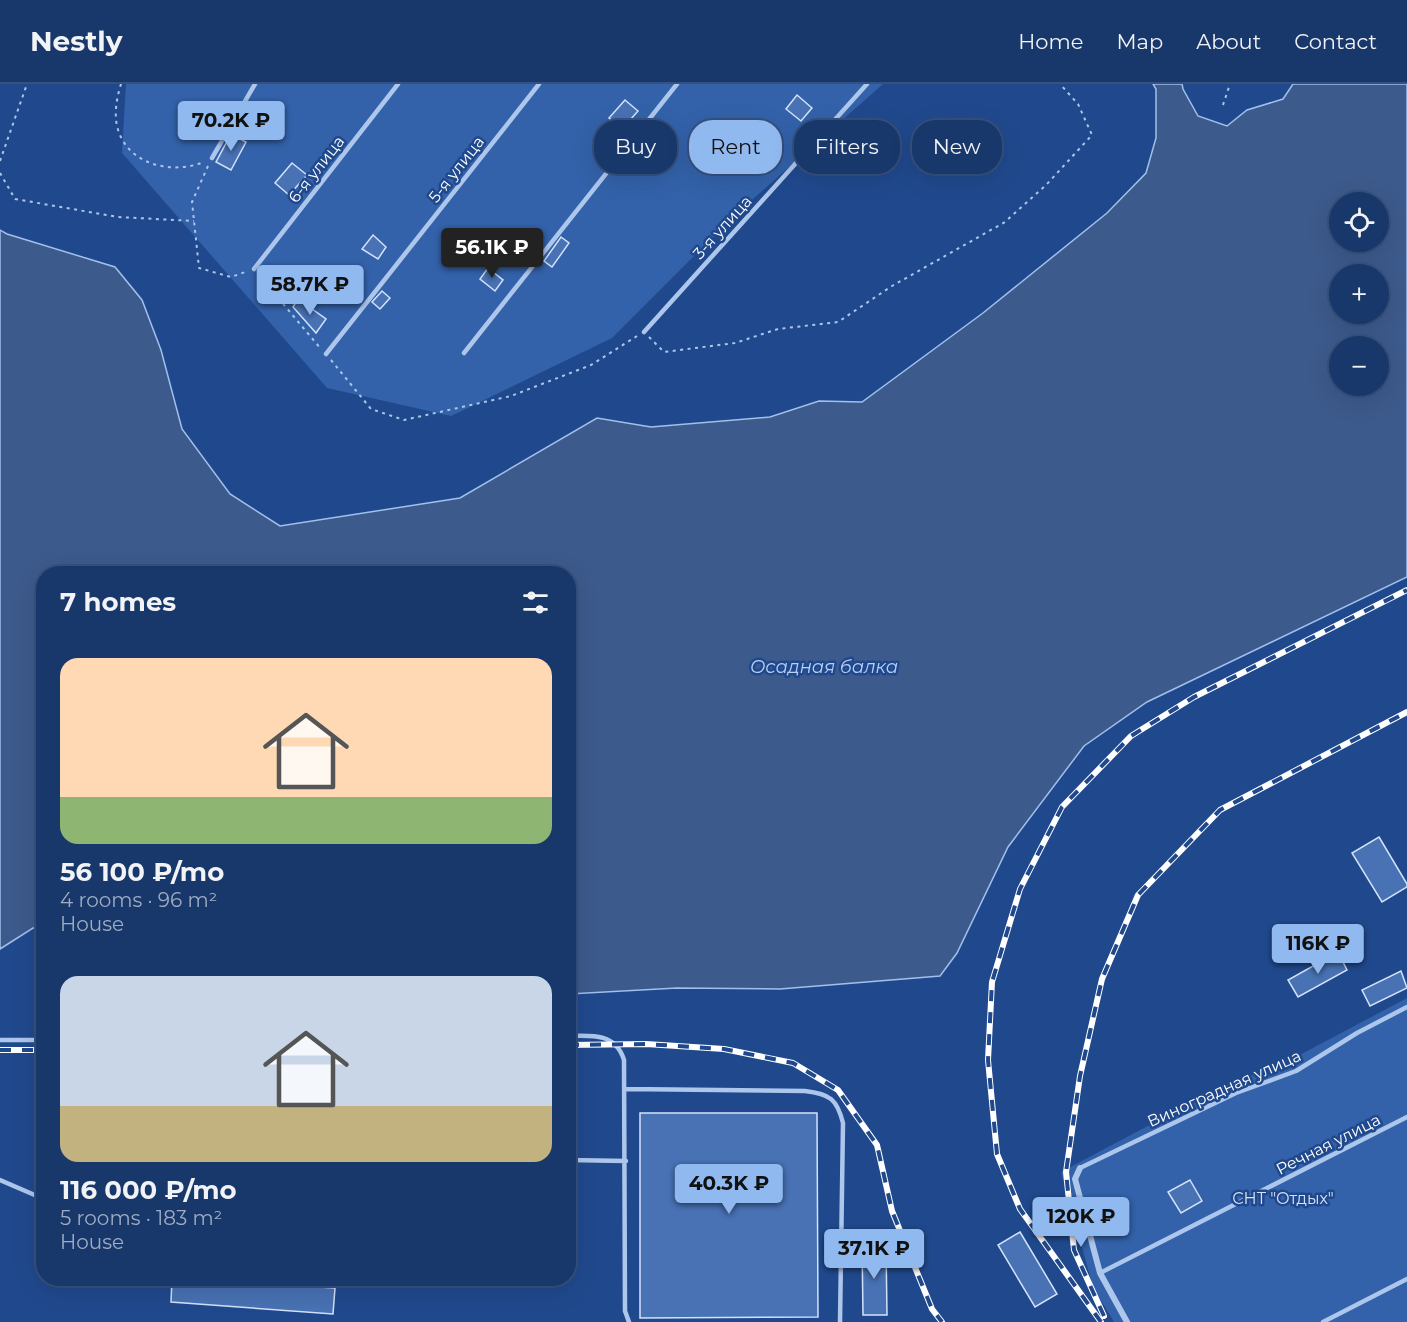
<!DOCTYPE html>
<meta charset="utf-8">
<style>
:root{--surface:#18376a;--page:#213f70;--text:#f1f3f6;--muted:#9facc1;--line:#36517e;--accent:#90b9f0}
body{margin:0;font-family:Montserrat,sans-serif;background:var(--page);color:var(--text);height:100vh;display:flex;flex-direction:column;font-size:22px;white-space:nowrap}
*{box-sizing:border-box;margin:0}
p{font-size:20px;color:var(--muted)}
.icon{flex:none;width:33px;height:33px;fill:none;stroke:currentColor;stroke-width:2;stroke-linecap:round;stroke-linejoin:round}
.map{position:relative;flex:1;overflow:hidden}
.panel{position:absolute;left:36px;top:482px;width:540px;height:720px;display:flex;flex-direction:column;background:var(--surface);border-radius:24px;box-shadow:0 6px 24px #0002,0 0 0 2px var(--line)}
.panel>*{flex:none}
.top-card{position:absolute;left:594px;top:36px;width:570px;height:54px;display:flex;gap:12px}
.buttons{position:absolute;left:1329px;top:108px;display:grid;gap:12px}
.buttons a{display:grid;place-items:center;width:60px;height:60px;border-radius:50%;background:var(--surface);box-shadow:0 6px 24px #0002,0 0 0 2px var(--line);font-size:30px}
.price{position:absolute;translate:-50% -51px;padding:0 14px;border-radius:6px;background:var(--accent);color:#111;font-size:20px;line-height:39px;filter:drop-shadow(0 2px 3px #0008)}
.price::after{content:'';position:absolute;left:50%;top:36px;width:18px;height:14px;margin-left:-9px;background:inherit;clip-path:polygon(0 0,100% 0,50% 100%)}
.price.current{background:#222;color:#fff}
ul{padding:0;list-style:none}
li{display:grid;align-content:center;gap:12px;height:318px;padding:0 24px}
li span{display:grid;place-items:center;height:186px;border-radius:18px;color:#555}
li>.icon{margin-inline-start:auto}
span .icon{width:108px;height:108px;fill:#fffc;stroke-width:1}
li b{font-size:26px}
h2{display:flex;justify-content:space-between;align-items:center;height:72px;padding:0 24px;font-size:26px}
.chip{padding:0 21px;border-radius:24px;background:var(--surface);box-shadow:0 6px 24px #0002,0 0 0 2px var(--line);font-size:21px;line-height:54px}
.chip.current{background:var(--accent);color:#111}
header{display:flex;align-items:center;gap:36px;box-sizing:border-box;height:84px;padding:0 30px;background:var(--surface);border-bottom:2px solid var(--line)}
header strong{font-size:28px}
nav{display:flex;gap:33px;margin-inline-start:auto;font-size:21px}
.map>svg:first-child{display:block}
.green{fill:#3362aa}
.water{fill:#3d5a8c;stroke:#a1c0ed;stroke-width:1.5;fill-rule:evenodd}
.building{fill:#4872b4;stroke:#d3e2f9;stroke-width:1.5}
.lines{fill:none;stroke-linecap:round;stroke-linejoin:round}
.path{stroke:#adc6ec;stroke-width:2;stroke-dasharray:3 4.5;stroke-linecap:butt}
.service{stroke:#adc6ec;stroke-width:4.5}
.minor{stroke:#adc6ec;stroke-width:6}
.rail-casing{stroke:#fff;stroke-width:6}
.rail{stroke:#20498d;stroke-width:4;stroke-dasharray:11;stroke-linecap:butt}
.labels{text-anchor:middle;stroke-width:5;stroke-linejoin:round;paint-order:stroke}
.street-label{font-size:16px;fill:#fff;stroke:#20498d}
.park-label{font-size:16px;fill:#d3e2f9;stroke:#20498d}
.water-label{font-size:18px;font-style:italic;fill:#b9d0f3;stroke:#20498d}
</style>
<header>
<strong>Nestly</strong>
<nav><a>Home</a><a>Map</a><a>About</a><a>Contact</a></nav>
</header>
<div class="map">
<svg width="1407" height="1238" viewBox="0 0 1407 1238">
<rect width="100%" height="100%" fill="#20498d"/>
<path class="green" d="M126,0H883L735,131L612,254L451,332L327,304L122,69Z
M1407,914V1238H1114L1093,1203L1061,1088L1214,1007L1296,973Z"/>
<path class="water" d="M1153,0H1182L1183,5L1198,32L1227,42L1247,26L1283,15L1293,0H1407V493L1147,618L1084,662L1008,763L957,869L940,892L780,905L677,904L569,910L568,489H44L43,844H33L0,865V146L7,150L115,183L142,216L161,266L182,345L230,410L280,442L460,414L597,334L651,343L770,333L819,317L862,318L983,229L1107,129L1146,89L1156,54V5ZM1340,118H1378V158H1340ZM1340,190H1378V230H1340ZM1340,262H1378V302H1340Z"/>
<path class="building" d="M797,11L812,24L801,37L786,25Z
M625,16L638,27L621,46L609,34Z
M231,50L246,58L231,86L216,78Z
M292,79L307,91L289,111L275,99Z
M373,151L386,163L378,175L362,165Z
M561,153L569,159L552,183L544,177Z
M488,184L503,196L495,207L480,195Z
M382,207L390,214L380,225L372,218Z
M298,215L326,235L316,249L293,223Z
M1379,753L1407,800V803L1382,818L1352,769Z
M1338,868L1347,886L1298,913L1288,896Z
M1401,887L1407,904L1370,922L1362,906Z
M640,1029H817L818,1233L640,1234Z
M1190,1096L1202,1117L1181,1129L1168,1108Z
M1020,1148L1057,1210L1035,1223L998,1161Z
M862,1161H886L887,1231H863Z
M172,1194L335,1204L333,1230L171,1218Z"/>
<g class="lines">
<path class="path" d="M121,0C117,13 114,28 117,42C126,81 172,91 204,78
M1223,21L1230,0
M0,77L27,0
M208,82L192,118L199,184L231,193L248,187
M0,89L15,115L118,133L194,137
M259,191L321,265
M649,253L664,268L735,259L778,245L838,238L892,202L1005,138L1047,100L1092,51L1078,20L1060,0
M331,276L371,325L404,336L511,312L591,281L637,252"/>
<path class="service" d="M212,74L255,0
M254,185L398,0
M644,248L867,0
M464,269L677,0
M326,270L539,0
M568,952C592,951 616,949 624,976L625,1227L629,1238
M0,956H44
M626,1005L805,1007C830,1010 837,1015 843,1039L840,1238
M568,1076L626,1077
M1080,1084L1236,1009L1296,987L1357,949L1407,923
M0,1096L44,1115
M1100,1189L1407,1033
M1323,1238L1407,1195"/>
<path class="minor" d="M1080,1084L1075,1095L1100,1189L1127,1238"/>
<defs>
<path id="rail" d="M568,961L646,960L724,965L793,979L838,1006L877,1061L892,1127L932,1225L942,1238
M0,966H44
M1104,1232L1074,1166L1066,1088L1080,992L1102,895L1138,811L1220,726L1407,628
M1101,1238L1020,1125L997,1070L988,976L992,898L1020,805L1062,723L1131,652L1194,613L1407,506"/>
</defs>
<use href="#rail" class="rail-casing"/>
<use href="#rail" class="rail"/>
</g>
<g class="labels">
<g class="street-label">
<text transform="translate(316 85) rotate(-52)" y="6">6-я улица</text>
<text transform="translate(456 85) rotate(-52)" y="6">5-я улица</text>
<text transform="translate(722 143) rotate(-48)" y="6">3-я улица</text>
<text transform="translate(1224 1004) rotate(-24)" y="6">Виноградная улица</text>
<text transform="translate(1328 1060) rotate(-27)" y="6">Речная улица</text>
</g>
<g class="park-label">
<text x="1283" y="1120">СНТ "Отдых"</text>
</g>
<g class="water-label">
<text x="824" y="589">Осадная балка</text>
</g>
</g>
</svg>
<div class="buttons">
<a><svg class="icon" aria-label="locate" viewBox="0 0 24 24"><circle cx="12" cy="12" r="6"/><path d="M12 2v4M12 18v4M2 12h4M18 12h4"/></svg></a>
<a>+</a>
<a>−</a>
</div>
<b class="price" style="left:231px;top:68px">70.2K ₽</b>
<b class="price current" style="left:492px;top:195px">56.1K ₽</b>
<b class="price" style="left:310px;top:232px">58.7K ₽</b>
<b class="price" style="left:1318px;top:891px">116K ₽</b>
<b class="price" style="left:729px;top:1131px">40.3K ₽</b>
<b class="price" style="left:1081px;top:1164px">120K ₽</b>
<b class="price" style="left:874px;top:1196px">37.1K ₽</b>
<div class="top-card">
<a class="chip">Buy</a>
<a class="chip current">Rent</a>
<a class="chip">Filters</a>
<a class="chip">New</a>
</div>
<section class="panel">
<h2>7 homes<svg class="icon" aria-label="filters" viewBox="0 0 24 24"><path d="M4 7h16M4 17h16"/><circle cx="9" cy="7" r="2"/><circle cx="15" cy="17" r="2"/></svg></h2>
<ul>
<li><span style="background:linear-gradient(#ffd9b3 75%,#8fb573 0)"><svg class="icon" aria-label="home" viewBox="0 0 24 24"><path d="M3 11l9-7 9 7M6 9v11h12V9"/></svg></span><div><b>56 100 ₽/mo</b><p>4 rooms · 96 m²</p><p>House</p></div></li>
<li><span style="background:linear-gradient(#c9d6e8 70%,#c2b280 0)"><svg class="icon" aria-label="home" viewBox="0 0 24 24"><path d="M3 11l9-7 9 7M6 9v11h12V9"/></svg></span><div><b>116 000 ₽/mo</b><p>5 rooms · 183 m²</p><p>House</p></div></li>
</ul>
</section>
</div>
